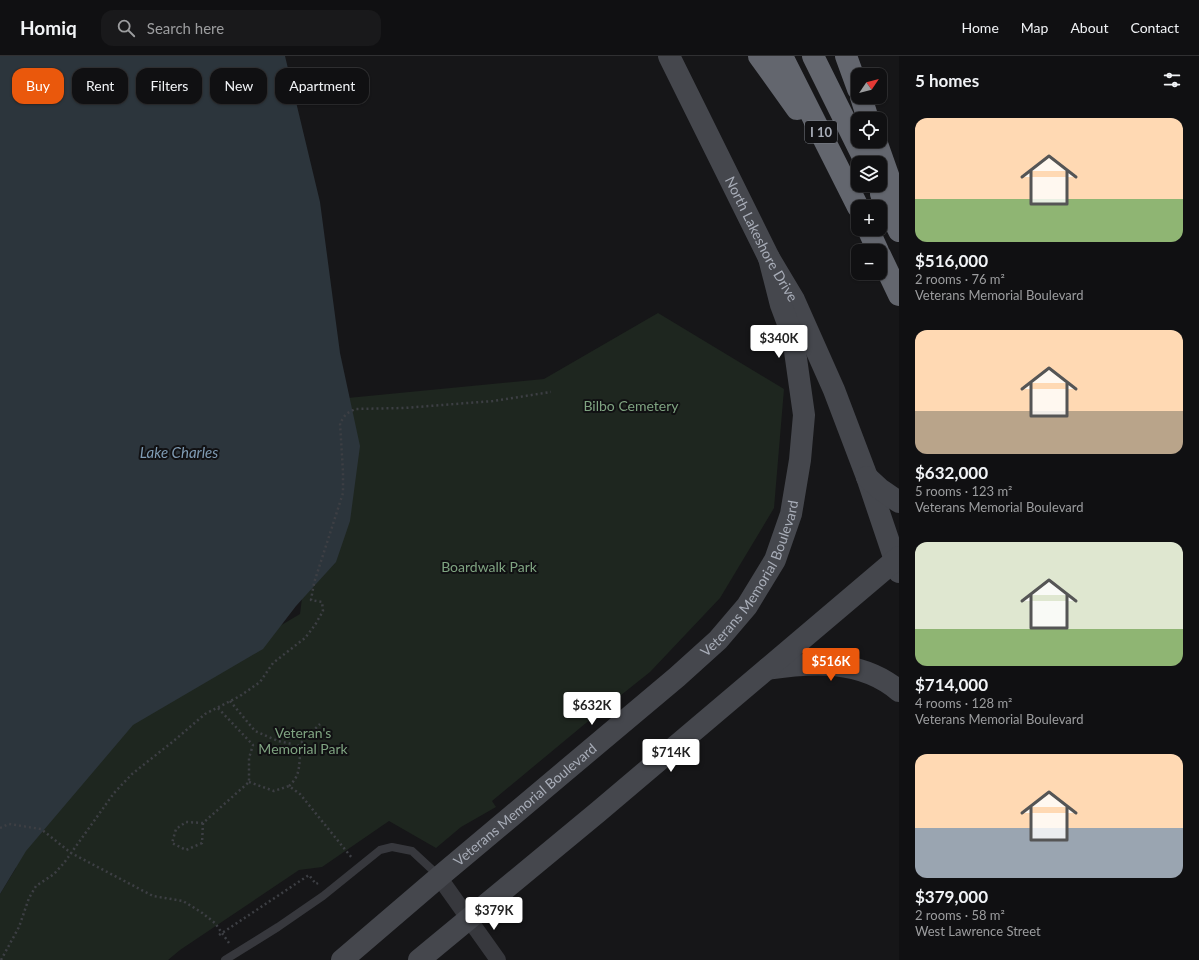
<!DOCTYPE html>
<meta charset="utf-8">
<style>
:root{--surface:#101012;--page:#19191b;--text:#f1f3f6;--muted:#9c9d9f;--line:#303032;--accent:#ea580c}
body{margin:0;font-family:Lato,sans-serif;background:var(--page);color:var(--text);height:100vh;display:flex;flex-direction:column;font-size:15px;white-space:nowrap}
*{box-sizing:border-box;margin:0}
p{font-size:13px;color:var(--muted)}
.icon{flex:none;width:22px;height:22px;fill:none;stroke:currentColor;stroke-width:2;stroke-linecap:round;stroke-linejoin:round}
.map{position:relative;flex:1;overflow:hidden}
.panel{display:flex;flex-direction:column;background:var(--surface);width:300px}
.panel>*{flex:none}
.banner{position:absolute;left:12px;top:12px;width:380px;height:36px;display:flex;gap:8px}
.needle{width:26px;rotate:55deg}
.tools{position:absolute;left:851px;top:12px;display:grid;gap:8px}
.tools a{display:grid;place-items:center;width:36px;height:36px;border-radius:8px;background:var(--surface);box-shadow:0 1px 3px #0004,0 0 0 1px var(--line);font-size:20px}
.price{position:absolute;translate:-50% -34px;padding:0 9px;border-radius:4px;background:#fff;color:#222;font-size:13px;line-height:26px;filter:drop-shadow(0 1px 2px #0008)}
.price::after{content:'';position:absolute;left:50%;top:24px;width:12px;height:9px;margin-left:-6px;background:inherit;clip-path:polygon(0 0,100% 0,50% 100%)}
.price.selected{background:var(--accent);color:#fff}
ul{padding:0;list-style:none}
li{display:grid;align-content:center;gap:8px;height:212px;padding:0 16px}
li span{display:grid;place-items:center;height:124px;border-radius:12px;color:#555}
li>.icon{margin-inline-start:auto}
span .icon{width:72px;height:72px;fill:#fffc;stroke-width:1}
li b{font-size:17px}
h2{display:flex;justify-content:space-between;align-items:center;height:48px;padding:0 16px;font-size:17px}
.tag{padding:0 14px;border-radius:12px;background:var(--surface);box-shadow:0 1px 3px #0004,0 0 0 1px var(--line);font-size:14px;line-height:36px}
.tag.selected{background:var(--accent);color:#fff}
header{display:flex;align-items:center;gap:24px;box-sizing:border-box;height:56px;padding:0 20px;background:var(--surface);border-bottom:1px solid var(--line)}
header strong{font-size:19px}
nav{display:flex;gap:22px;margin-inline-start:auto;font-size:14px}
.search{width:280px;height:36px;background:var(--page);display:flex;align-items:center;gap:10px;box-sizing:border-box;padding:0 14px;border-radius:12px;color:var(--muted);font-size:15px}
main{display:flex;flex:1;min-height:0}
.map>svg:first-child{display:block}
.green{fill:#1e261f}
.water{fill:#2c353c}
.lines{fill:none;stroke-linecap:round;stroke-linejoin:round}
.path{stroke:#3d3f44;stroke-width:2.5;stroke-dasharray:2 3;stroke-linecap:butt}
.service{stroke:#37383d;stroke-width:8}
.minor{stroke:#37383d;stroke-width:16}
.secondary{stroke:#45474d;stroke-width:22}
.motorway{stroke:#63666e;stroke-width:22}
.labels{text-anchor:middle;stroke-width:4;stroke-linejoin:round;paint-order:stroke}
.shield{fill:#111113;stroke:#7b7e86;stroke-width:1}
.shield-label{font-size:13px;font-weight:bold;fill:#a8adb8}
.street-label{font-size:14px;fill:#a8adb8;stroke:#111113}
.park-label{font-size:14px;fill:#7fa381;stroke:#111113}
.water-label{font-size:15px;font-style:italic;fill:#7f9bb3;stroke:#111113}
</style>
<header>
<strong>Homiq</strong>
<div class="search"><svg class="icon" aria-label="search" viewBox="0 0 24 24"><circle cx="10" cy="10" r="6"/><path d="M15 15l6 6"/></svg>Search here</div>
<nav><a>Home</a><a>Map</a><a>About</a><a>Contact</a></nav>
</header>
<main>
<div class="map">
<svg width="899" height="904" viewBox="0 0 899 904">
<rect width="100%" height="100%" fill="#161618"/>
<path class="green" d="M658,257L784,333L774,452L720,542L650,616L586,667L492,745L496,751L461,771L436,792L389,765L322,811L299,814L180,894L168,904H0V838L16,812L0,722L147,649L300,558L327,344L544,323Z"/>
<path class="water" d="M0,0H285L320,146L340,297L360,390L350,465L336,506L296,550L263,593L133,669L26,795L0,838Z"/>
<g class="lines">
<path class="path" d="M230,645L255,675L278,685L292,688L294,694L320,668
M249,726L274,735L289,730L300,738L352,802
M289,730C299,721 299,713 300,700L294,694
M203,767L202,787L186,794L172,787L176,773L186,766L203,767L249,726V702L253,689L217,651
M0,772L9,768L41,773L71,797L153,840L183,845L201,856L215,867L229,887
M219,879L309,819L316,828L318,827
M1,904L19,871L29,842L36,830L54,818L64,807L114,737L132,718L176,683L205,658L240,640L260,626L273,607L305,582L315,569L323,555L322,546L311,544L314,527L343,437V416L340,367L346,358L355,353L404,352L493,345L551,336"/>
<path class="service" d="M225,904L278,871L323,840L380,794L392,791L412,795L439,820"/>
<path class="minor" d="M439,821L498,904"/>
<g class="secondary">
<path id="s1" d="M669,0L769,202L794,244L834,334L867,421L899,516"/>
<path d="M867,421L880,433L899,446"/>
<path d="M767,613C813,606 861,603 899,635"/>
<path id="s2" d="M342,904L439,821L677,621L718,584L747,550L775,504L791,458L800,404L804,359L793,281L781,249L769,202"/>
<path d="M419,904L598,756L899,501"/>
</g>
<path class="motorway" d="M759,0L797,53
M782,0L858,151
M813,0L866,107
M846,0L858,33
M861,41L868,63
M876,85L899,150
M881,138L899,175
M868,173L878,195
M880,199L899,239"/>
</g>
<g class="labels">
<rect class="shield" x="805" y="65" width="32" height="22" rx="3"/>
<g class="shield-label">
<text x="821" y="81">I 10</text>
</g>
<g class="street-label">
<text dy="5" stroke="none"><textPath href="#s1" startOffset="205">North Lakeshore Drive</textPath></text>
<text dy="5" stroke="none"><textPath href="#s2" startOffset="564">Veterans Memorial Boulevard</textPath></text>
<text dy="5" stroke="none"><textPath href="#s2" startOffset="240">Veterans Memorial Boulevard</textPath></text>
</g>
<g class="park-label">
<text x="631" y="355">Bilbo Cemetery</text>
<text x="489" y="516">Boardwalk Park</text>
<text x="303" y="682">Veteran's<tspan x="303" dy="16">Memorial Park</tspan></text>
</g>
<g class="water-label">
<text x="179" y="402">Lake Charles</text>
</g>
</g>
</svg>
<div class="tools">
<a><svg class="needle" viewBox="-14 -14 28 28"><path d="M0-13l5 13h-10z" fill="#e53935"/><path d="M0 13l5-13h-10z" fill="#9c9d9f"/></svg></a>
<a><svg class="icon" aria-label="locate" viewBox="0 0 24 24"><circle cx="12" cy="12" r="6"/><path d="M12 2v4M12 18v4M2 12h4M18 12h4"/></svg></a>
<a><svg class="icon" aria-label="layers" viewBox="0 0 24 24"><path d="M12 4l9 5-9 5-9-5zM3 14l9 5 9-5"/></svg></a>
<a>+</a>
<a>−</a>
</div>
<b class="price" style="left:779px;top:303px">$340K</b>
<b class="price selected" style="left:831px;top:626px">$516K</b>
<b class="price" style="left:592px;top:670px">$632K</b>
<b class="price" style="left:671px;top:717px">$714K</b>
<b class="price" style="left:494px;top:875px">$379K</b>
<div class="banner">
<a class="tag selected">Buy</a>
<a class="tag">Rent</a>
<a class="tag">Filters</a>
<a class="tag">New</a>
<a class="tag">Apartment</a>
</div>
</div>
<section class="panel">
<h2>5 homes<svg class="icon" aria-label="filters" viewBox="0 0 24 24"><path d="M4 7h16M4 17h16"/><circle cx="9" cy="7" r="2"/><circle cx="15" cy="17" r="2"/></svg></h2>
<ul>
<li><span style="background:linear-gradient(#ffd9b3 65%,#8fb573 0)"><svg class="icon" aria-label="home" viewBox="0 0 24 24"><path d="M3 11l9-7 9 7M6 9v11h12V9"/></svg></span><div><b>$516,000</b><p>2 rooms · 76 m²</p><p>Veterans Memorial Boulevard</p></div></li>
<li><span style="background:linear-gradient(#ffd9b3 65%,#b9a48a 0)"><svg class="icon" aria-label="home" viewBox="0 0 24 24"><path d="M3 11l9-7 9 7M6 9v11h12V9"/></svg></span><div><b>$632,000</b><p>5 rooms · 123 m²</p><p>Veterans Memorial Boulevard</p></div></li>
<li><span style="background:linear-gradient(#dfe7d0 70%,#8fb573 0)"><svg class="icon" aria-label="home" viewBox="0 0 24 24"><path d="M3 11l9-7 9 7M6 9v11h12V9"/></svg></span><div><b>$714,000</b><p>4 rooms · 128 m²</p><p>Veterans Memorial Boulevard</p></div></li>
<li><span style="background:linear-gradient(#ffd9b3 60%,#9aa5b1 0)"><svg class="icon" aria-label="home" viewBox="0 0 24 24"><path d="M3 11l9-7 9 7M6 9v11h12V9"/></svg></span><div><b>$379,000</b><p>2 rooms · 58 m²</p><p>West Lawrence Street</p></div></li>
</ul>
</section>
</main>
